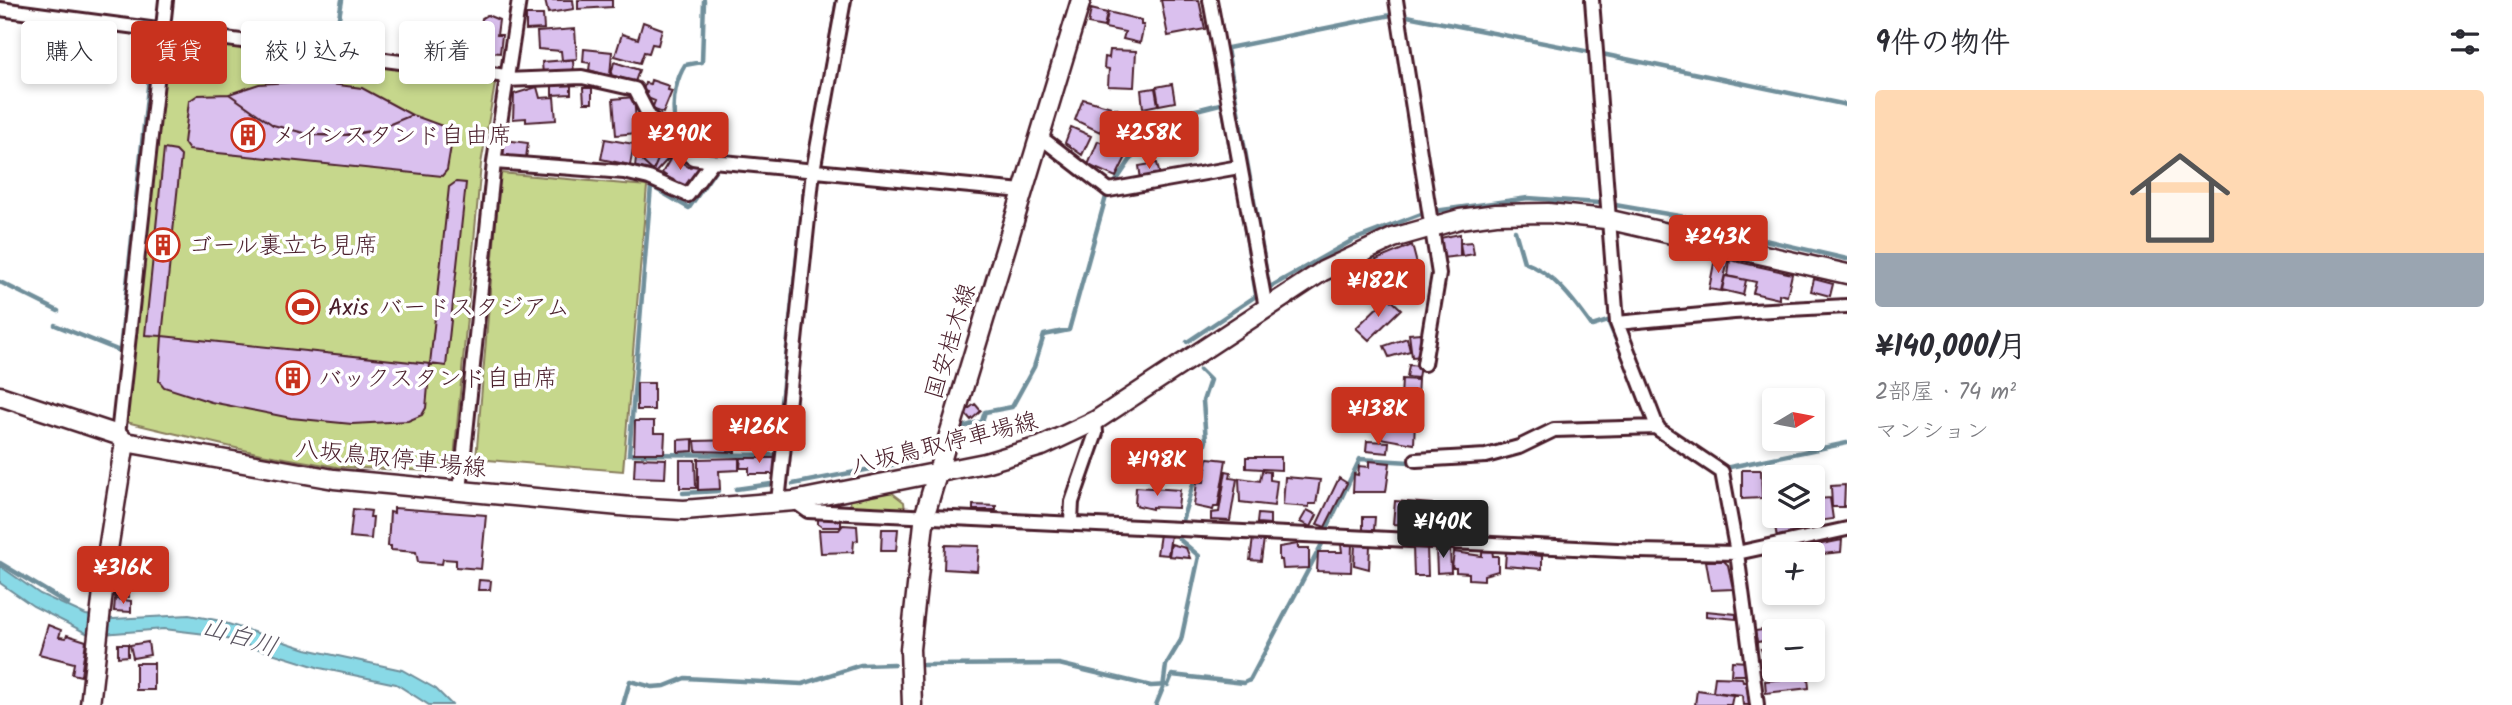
<!DOCTYPE html>
<html lang="ja">
<meta charset="utf-8">
<style>
:root{--surface:#fff;--page:#f2f2f3;--text:#2b2b33;--muted:#7c7c81;--accent:#c8321e}
body{margin:0;font-family:Kalam,"Klee One",sans-serif;background:var(--page);color:var(--text);height:100vh;display:flex;flex-direction:column;font-size:26px;white-space:nowrap}
*{box-sizing:border-box;margin:0}
p{font-size:23px;color:var(--muted)}
.icon{flex:none;width:38px;height:38px;fill:none;stroke:currentColor;stroke-width:2;stroke-linecap:round;stroke-linejoin:round}
.map{position:relative;flex:1;overflow:hidden}
.details{display:flex;flex-direction:column;background:var(--surface);width:665px}
.details>*{flex:none}
.top-card{position:absolute;left:21px;top:21px;width:665px;height:63px;display:flex;gap:14px}
.needle{width:46px;rotate:80deg}
.buttons{position:absolute;left:1762px;top:388px;display:grid;gap:14px}
.buttons a{display:grid;place-items:center;width:63px;height:63px;border-radius:7px;background:var(--surface);box-shadow:0 4px 10px #0003;font-size:35px}
.price{position:absolute;translate:-50% -60px;padding:0 16px;border-radius:7px;background:var(--accent);color:#fff;font-size:23px;line-height:46px;filter:drop-shadow(0 2px 4px #0008)}
.price::after{content:'';position:absolute;left:50%;top:42px;width:21px;height:16px;margin-left:-10px;background:inherit;clip-path:polygon(0 0,100% 0,50% 100%)}
.price.on{background:#222;color:#fff}
ul{padding:0;list-style:none}
li{display:grid;align-content:center;gap:14px;height:371px;padding:0 28px}
li span{display:grid;place-items:center;height:217px;border-radius:7px;color:#555}
li>.icon{margin-inline-start:auto}
span .icon{width:126px;height:126px;fill:#fffc;stroke-width:1}
li b{font-size:30px}
h2{display:flex;justify-content:space-between;align-items:center;height:84px;padding:0 28px;font-size:30px}
.chip{padding:0 24px;border-radius:7px;background:var(--surface);box-shadow:0 4px 10px #0003;font-size:24px;line-height:63px}
.chip.on{background:var(--accent);color:#fff}
main{display:flex;flex:1;min-height:0}
.map>svg:first-child{display:block}
.green{fill:#c6d78c;stroke:#887b5c;stroke-width:2}
.water{fill:#89d9e6;stroke:#708f9b;stroke-width:2}
.lines{fill:none;stroke-linecap:round;stroke-linejoin:round}
.stream{stroke:#708f9b;stroke-width:4.5}
.building{fill:#dac0ee;stroke:#4a1f2b;stroke-width:2}
.street-casing{stroke:#4a1f2b;stroke-width:18}
.secondary-casing{stroke:#4a1f2b;stroke-width:23}
.street{stroke:#fff;stroke-width:12}
.secondary{stroke:#fff;stroke-width:18}
.labels{text-anchor:middle;stroke-width:7;stroke-linejoin:round;paint-order:stroke}
.poi-label{font-size:24px;fill:#4a1f2b;stroke:#fff;text-anchor:start}
.street-label{font-size:24px;fill:#4a1f2b;stroke:#fff}
.water-label{font-size:26px;font-style:italic;fill:#5d5763;stroke:#fff}
</style>
<main>
<div class="map">
<svg width="1847" height="705" viewBox="0 0 1847 705">
<rect width="100%" height="100%" fill="#fff"/>
<filter id="ink" filterUnits="userSpaceOnUse"><feTurbulence type="fractalNoise" baseFrequency=".0143" numOctaves="2"/><feDisplacementMap in="SourceGraphic" scale="14" xChannelSelector="R" yChannelSelector="G"/><feConvolveMatrix kernelMatrix="1 2 1 2 8 2 1 2 1" color-interpolation-filters="sRGB"/></filter>
<g filter="url(#ink)">
<path class="green" d="M170,38L492,81L495,84L481,164L454,459L433,471L337,467L261,454L126,422L165,42Z
M500,173L647,186L623,471L476,459Z
M891,492L904,502L905,511L851,510L850,499Z"/>
<path class="water" d="M0,566L40,594L86,615L113,619L189,615L216,620L306,649L402,670L436,689L452,705H429L396,684L320,668L214,635L164,629L90,635L33,606L0,583Z"/>
<g class="lines">
<path class="stream" d="M1407,16L1590,52
M334,46L342,0
M1228,48L1391,15
M1227,49L1269,286
M1602,54L1847,105
M1222,104L1232,158
M814,134L837,0
M702,154C666,143 669,90 685,65L702,62L704,0
M716,169L689,208L651,186L629,454L776,455
M1236,177L1256,294
M1114,184L1135,153L1148,122L1220,104
M1615,205L1749,228L1756,238L1847,259
M1435,211L1528,198L1599,203
M1515,231L1524,262C1554,273 1574,301 1592,326L1608,321L1634,383
M0,282L58,311
M1270,287L1353,240L1421,214
M55,325L120,351L153,40
M1187,342L1256,296
M780,412L805,182
M960,428L982,421L985,412L1012,407L1034,367L1044,335L1069,330L1107,193
M776,454L777,444
M1721,465L1725,468L1847,443
M793,484L912,461L928,448L930,441
M736,489L771,484
M683,493L718,491
M1327,528L1360,459L1410,462
M0,563L68,604
M923,665L1059,664L1151,686L1168,685L1172,675L1244,683L1250,680L1323,542
M623,705L630,681L652,687L665,686L685,678L802,684L861,665L894,664
M1156,705L1163,688L1166,665L1181,640L1199,556L1179,539L1178,534L1206,441L1203,401L1210,380L1200,370"/>
</g>
<path class="building" d="M545,0H573L574,9L548,13Z
M578,0H612V7L578,9Z
M1161,0H1199L1205,29L1168,36Z
M1091,9L1107,13L1104,27L1088,24Z
M1108,12L1141,20V25H1144L1140,43L1123,39L1125,32L1105,28Z
M487,15L499,20L497,35H502L500,53L478,51L482,18Z
M526,15H543L544,29L526,30Z
M643,22L662,29L658,45L652,44L649,53L644,52L640,63L615,56L622,34L638,39Z
M575,29L577,59L562,60L561,51L538,49L537,32Z
M584,49L612,52L610,76L589,70L590,63L583,62Z
M1110,50L1136,51L1134,87L1108,86L1109,69L1104,68L1105,57L1109,58Z
M167,56L177,58L176,69L165,68Z
M567,60L573,61L574,73L543,75L542,62Z
M614,62L639,70L635,82L611,75Z
M651,80L669,86L668,90L672,91L663,113L652,109L655,101L645,97L647,92L643,91L645,83L650,84Z
M307,81L362,88L412,115L376,130L337,136L312,135L273,125L229,94L259,84Z
M571,81V94L552,95V82Z
M1172,84L1175,102L1159,105L1156,87Z
M537,87L540,98L554,97L556,120L526,122V118L513,119L514,94Z
M583,88H592V103H584Z
M1155,88L1158,105L1143,108L1141,90Z
M229,94L273,125L312,135H351L376,130L412,115L418,117L448,128L453,134L447,170L442,176L189,150L184,143L189,101L198,95Z
M634,97L637,133L616,135L613,99Z
M1083,99L1111,107L1100,132L1075,120Z
M1115,108L1141,120L1139,123L1145,125L1136,147L1129,144V147L1104,137Z
M1071,127L1091,136L1082,155L1065,143Z
M665,137L678,148L655,173L643,162Z
M605,139L634,144L630,165L601,159Z
M505,140L528,143L526,158L503,156Z
M1098,141L1128,153L1116,177L1088,165Z
M638,142L663,148L653,171L635,167Z
M164,149L176,151L181,156L162,336L145,335Z
M672,156L690,168L694,163L700,167L686,189L662,173Z
M1157,163L1160,176L1141,179L1139,166Z
M456,182L466,183L446,366L430,364L449,187Z
M1460,234V256L1442,258L1440,238Z
M1472,242L1474,254L1462,256L1460,243Z
M1412,245L1418,268L1410,271L1411,275L1385,282L1376,260Z
M1715,258L1728,261L1721,291L1709,289Z
M1730,260L1792,274L1787,296L1779,294V299L1753,293L1756,282L1728,276Z
M1725,276L1746,280L1743,295L1722,290Z
M1814,279L1833,284L1830,296L1811,291Z
M1388,297L1401,309L1369,340L1356,328Z
M1420,333L1423,356L1412,357L1409,334Z
M162,336L430,364L426,408L422,415L408,421L352,424L291,418L211,402L164,387L159,381Z
M1407,338L1410,351L1389,357L1384,346Z
M1409,365L1420,366L1418,378L1407,377Z
M1402,379L1418,380L1417,399L1401,398Z
M637,383H654V410H637Z
M975,404L981,411L971,420L964,412Z
M1400,407L1417,409L1416,418L1399,417Z
M1382,417L1415,421L1414,444L1380,438Z
M635,421H654V433H665L664,453H634Z
M693,439V451L678,452V440Z
M735,440V452L696,451L695,441Z
M1367,441L1389,442L1388,453L1366,451Z
M1246,457H1281V470L1246,468Z
M635,458L666,459L665,478L634,477Z
M739,458V470L719,471L720,489L698,490V459Z
M741,458H775L774,474H749V468H740Z
M1208,458L1226,460L1218,507H1214L1213,510L1194,506L1197,482H1204Z
M680,460H695L696,488H680Z
M1369,461L1390,463L1386,492H1353L1354,474L1358,475L1359,466L1369,467Z
M1742,470H1761L1762,498L1742,499Z
M1226,471L1231,472L1230,478L1237,479L1230,521L1211,520V513L1219,512Z
M1262,471L1270,472V480L1277,481L1274,506L1240,502L1239,478L1260,481Z
M1285,477L1320,480L1316,504H1309V507L1283,505Z
M1339,478L1347,483L1325,527L1317,524Z
M1845,485L1844,507H1832L1831,486Z
M1136,487L1180,490L1178,508L1152,507V509L1135,505Z
M1813,491L1817,499L1830,498L1833,519L1795,524L1794,516H1813Z
M1395,501L1432,504L1430,530H1423L1424,526L1393,524Z
M973,505L996,506V510H973Z
M394,508L486,515L481,569L456,567V560L443,559L442,564L418,562L416,552L391,550V546H388L390,512L394,513Z
M353,509L371,511L370,517H373L371,539L350,537Z
M1307,510L1317,515L1311,527L1300,522Z
M1258,514L1270,515V524L1257,523Z
M818,516H841V527H822L818,524Z
M1363,517H1375L1374,530H1363Z
M1788,524L1789,527L1798,525L1800,534L1777,538L1775,526Z
M843,525L857,526L858,540L854,541L853,552L821,553L819,530H839Z
M882,529H898L896,551H881Z
M1160,534L1171,535L1168,555L1157,554Z
M1253,538L1264,539L1261,561L1250,560Z
M1842,540L1841,552L1813,555L1812,546Z
M1171,544L1186,548L1190,558L1169,556Z
M1298,544V548H1309V568L1283,569L1282,560H1279V547Z
M1341,544H1352L1351,572L1317,571L1318,552H1342Z
M1355,544L1370,545L1369,569L1354,565Z
M945,545L979,546L977,571L944,569Z
M1413,546H1427L1428,576H1414Z
M1436,548H1450L1451,572L1437,573Z
M1492,550L1493,556H1498V571L1484,575V580L1469,579V573L1456,572V568H1452L1454,552L1482,556V551Z
M1506,552L1542,556V569L1505,566Z
M1706,561H1724L1728,565L1733,589L1711,590Z
M479,580L491,581L490,590H478Z
M115,587H129V597H115Z
M115,599L131,601V612L114,611Z
M1706,611L1736,614V619L1706,616Z
M48,625L61,630L59,637L66,638L67,635L86,641L81,676L72,674L74,663L39,654Z
M1784,627V632H1774V645H1771V640L1757,642L1755,631Z
M148,642L150,655L133,658L130,645Z
M118,644H128V656L118,657Z
M1774,648V670H1804V677L1790,678V672L1770,673L1761,649Z
M1732,661L1747,662L1746,675H1731Z
M136,663H154V690H136Z
M1715,677L1742,678L1743,682H1750L1751,705H1743L1742,695L1713,692Z
M1808,677L1809,688L1766,693L1765,681Z
M1697,690L1733,695L1731,705H1695Z"/>
<g class="lines">
<defs>
<path id="street" d="M1210,0L1266,308
M1396,0L1439,274L1424,364
M1592,0L1617,323L1658,429L1722,472L1737,553L1757,705
M0,9L506,76
M505,80L582,77L635,89L650,118L669,131L684,152L693,158L713,161
M1039,136L1109,190L1239,167
M494,162L624,172L649,178L688,195L713,161L1022,191
M1617,323L1734,312L1847,306
M118,435L166,0
M1416,460L1486,456L1519,447L1554,430L1658,427
M460,491L494,162L519,0
M794,501L808,511L1638,551L1737,553L1847,529
M778,502L813,171L844,0
M1071,521L1072,502L1096,433L1095,421"/>
<path id="secondary" d="M0,396L118,435L125,442L334,479L631,507L684,510L794,501L985,463L1042,446L1095,421L1323,271L1393,238L1460,219L1496,214L1548,213L1606,219L1847,274
M90,705L107,556L125,442
M912,705L910,649L925,514L1081,0"/>
</defs>
<use href="#street" class="street-casing"/>
<use href="#secondary" class="secondary-casing"/>
<use href="#street" class="street"/>
<use href="#secondary" class="secondary"/>
</g>
</g>
<defs>
<symbol id="building-ring" viewBox="-11 -11 22 22"><circle r="9.5" fill="#fff" stroke="#c8321e" stroke-width="1.5"/><path d="M-4-6H4V6H1V3H-1V6H-4ZM-2.5-4.3h1.7v1.8h-1.7ZM.8-4.3h1.7v1.8H.8ZM-2.5-1h1.7V.8h-1.7ZM.8-1h1.7V.8H.8Z" fill="#c8321e"/></symbol>
<symbol id="stadium-ring" viewBox="-11 -11 22 22"><circle r="9.5" fill="#fff" stroke="#c8321e" stroke-width="1.5"/><path d="M0-5a6.5 5 0 1 0 0 10a6.5 5 0 1 0 0-10ZM-3.5-1.8h7v3.6h-7Z" fill="#c8321e"/></symbol>
</defs>
<g fill-rule="evenodd">
<use href="#building-ring" x="229" y="116" width="38" height="38"/>
<use href="#building-ring" x="144" y="226" width="38" height="38"/>
<use href="#stadium-ring" x="284" y="288" width="38" height="38"/>
<use href="#building-ring" x="274" y="359" width="38" height="38"/>
</g>
<g class="labels">
<g class="poi-label">
<text x="272" y="143">メインスタンド自由席</text>
<text x="188" y="253">ゴール裏立ち見席</text>
<text x="328" y="315">Axis バードスタジアム</text>
<text x="318" y="386">バックスタンド自由席</text>
</g>
<g class="street-label">
<text transform="translate(950 341) rotate(-73)" y="8">国安桂木線</text>
<text transform="translate(944 443) rotate(-14)" y="8">八坂鳥取停車場線</text>
<text transform="translate(391 458) rotate(6)" y="8">八坂鳥取停車場線</text>
</g>
<g class="water-label">
<text transform="translate(240 636) rotate(17)" y="9">山白川</text>
</g>
</g>
</svg>
<div class="buttons">
<a><svg class="needle" viewBox="-14 -14 28 28"><path d="M0-13l5 13h-10z" fill="#e53935"/><path d="M0 13l5-13h-10z" fill="#7c7c81"/></svg></a>
<a><svg class="icon" aria-label="layers" viewBox="0 0 24 24"><path d="M12 4l9 5-9 5-9-5zM3 14l9 5 9-5"/></svg></a>
<a>+</a>
<a>−</a>
</div>
<b class="price" style="left:1149px;top:171px">¥258K</b>
<b class="price" style="left:680px;top:172px">¥290K</b>
<b class="price" style="left:1718px;top:275px">¥243K</b>
<b class="price" style="left:1378px;top:319px">¥182K</b>
<b class="price" style="left:1378px;top:447px">¥138K</b>
<b class="price" style="left:759px;top:465px">¥126K</b>
<b class="price" style="left:1157px;top:498px">¥198K</b>
<b class="price on" style="left:1443px;top:560px">¥140K</b>
<b class="price" style="left:123px;top:606px">¥316K</b>
<div class="top-card">
<a class="chip">購入</a>
<a class="chip on">賃貸</a>
<a class="chip">絞り込み</a>
<a class="chip">新着</a>
</div>
</div>
<section class="details">
<h2>9件の物件<svg class="icon" aria-label="filters" viewBox="0 0 24 24"><path d="M4 7h16M4 17h16"/><circle cx="9" cy="7" r="2"/><circle cx="15" cy="17" r="2"/></svg></h2>
<ul>
<li><span style="background:linear-gradient(#ffd9b3 75%,#9aa5b1 0)"><svg class="icon" aria-label="home" viewBox="0 0 24 24"><path d="M3 11l9-7 9 7M6 9v11h12V9"/></svg></span><div><b>¥140,000/月</b><p>2部屋 · 74 m²</p><p>マンション</p></div></li>
</ul>
</section>
</main>
